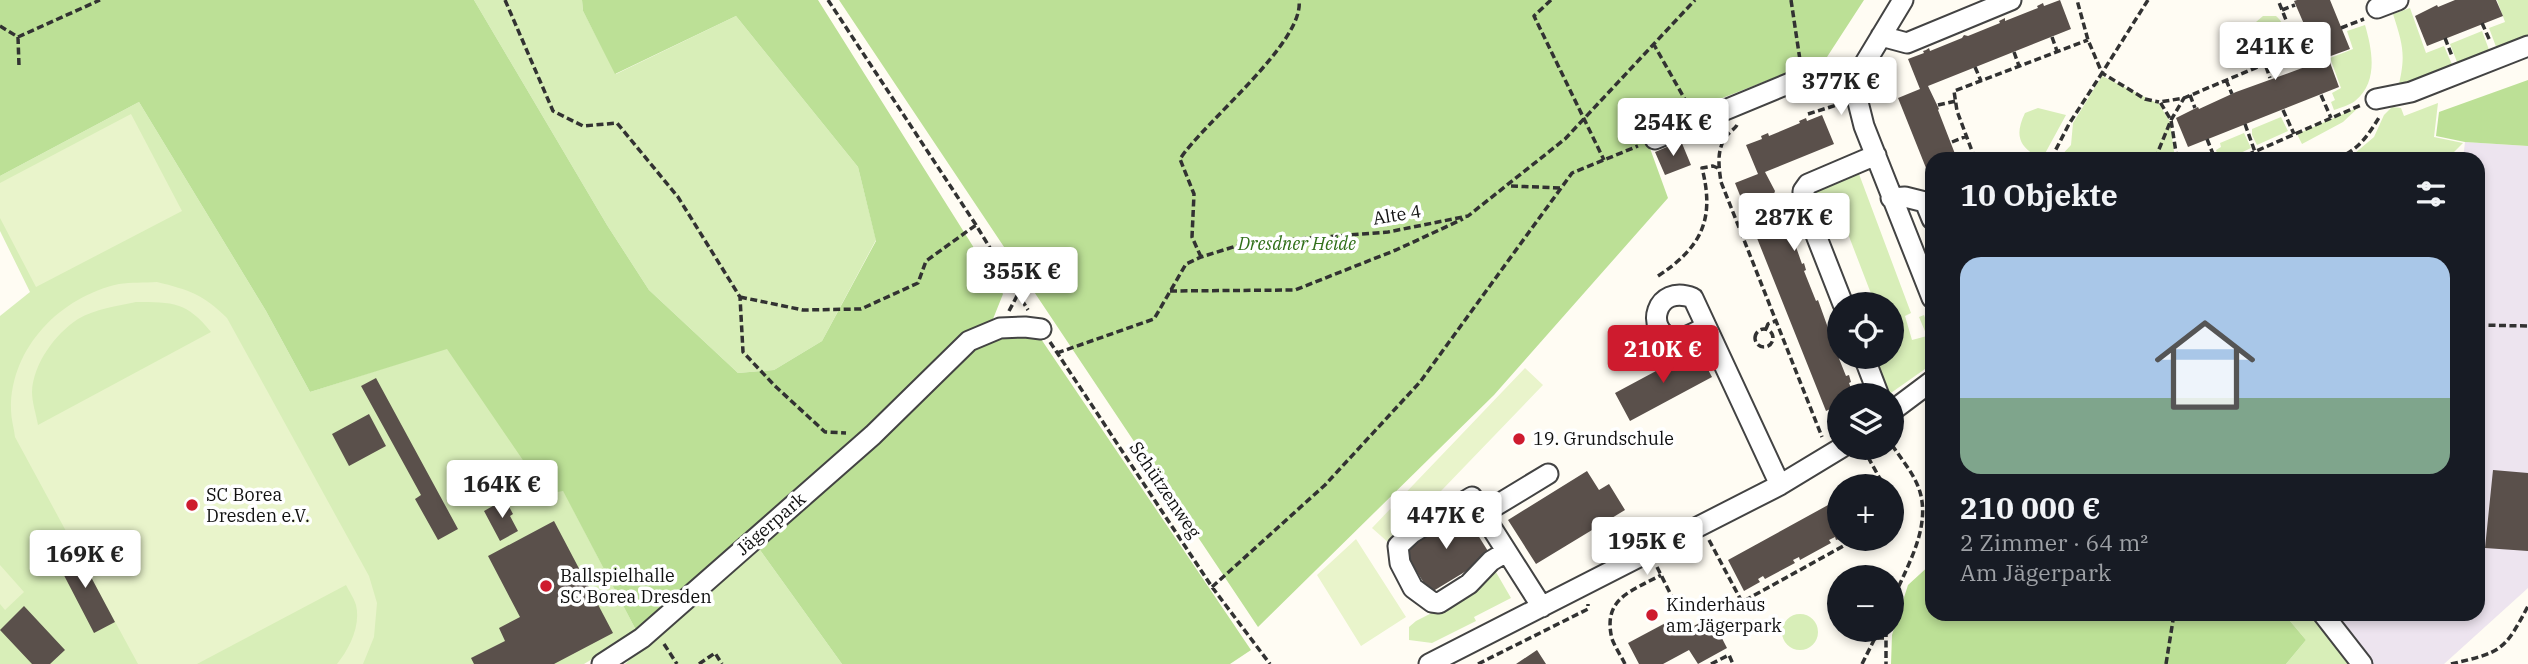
<!DOCTYPE html>
<html lang="de">
<meta charset="utf-8">
<style>
:root{--surface:#171b24;--page:#20242c;--text:#f1f3f6;--muted:#9ea1a6;--accent:#ce1b2e}
body{margin:0;font-family:"IBM Plex Serif",serif;background:var(--page);color:var(--text);height:100vh;display:flex;flex-direction:column;font-size:26px;white-space:nowrap}
*{box-sizing:border-box;margin:0}
p{font-size:23px;color:var(--muted)}
.icon{flex:none;width:38px;height:38px;fill:none;stroke:currentColor;stroke-width:2;stroke-linecap:round;stroke-linejoin:round}
.map{position:relative;flex:1;overflow:hidden}
.details{position:absolute;left:1925px;top:152px;width:560px;height:469px;display:flex;flex-direction:column;background:var(--surface);border-radius:21px;box-shadow:0 4px 10px #0003}
.details>*{flex:none}
.fabs{position:absolute;left:1827px;top:292px;display:grid;gap:14px}
.fabs a{display:grid;place-items:center;width:77px;height:77px;border-radius:50%;background:var(--surface);box-shadow:0 4px 10px #0003;font-size:35px}
.price{position:absolute;translate:-50% -60px;padding:0 16px;border-radius:7px;background:#fff;color:#222;font-size:23px;line-height:46px;filter:drop-shadow(0 2px 4px #0008)}
.price::after{content:'';position:absolute;left:50%;top:42px;width:21px;height:16px;margin-left:-10px;background:inherit;clip-path:polygon(0 0,100% 0,50% 100%)}
.price.selected{background:var(--accent);color:#fff}
ul{padding:0;list-style:none}
li{display:grid;align-content:center;gap:14px;height:371px;padding:0 35px}
li span{display:grid;place-items:center;height:217px;border-radius:21px;color:#555}
li>.icon{margin-inline-start:auto}
span .icon{width:126px;height:126px;fill:#fffc;stroke-width:1}
li b{font-size:30px}
h2{display:flex;justify-content:space-between;align-items:center;height:84px;padding:0 35px;font-size:30px}
.map>svg:first-child{display:block}
.industrial{fill:#ede4ef}
.green{fill:#d8eeb8}
.forest{fill:#bce096}
.pitch{fill:#e9f4cb;fill-rule:evenodd}
.building{fill:#5a504b}
.lines{fill:none;stroke-linecap:round;stroke-linejoin:round}
.minor-casing{stroke:#434343;stroke-width:23}
.path{stroke:#323232;stroke-width:3.5;stroke-dasharray:7 3.5;stroke-linecap:butt}
.minor{stroke:#fff;stroke-width:19}
.poi-dot{fill:#ce1b2e;stroke:#fff;stroke-width:2.5}
.labels{text-anchor:middle;stroke-width:7;stroke-linejoin:round;paint-order:stroke}
.street-label{font-size:18px;fill:#101010;stroke:#fff}
.park-label{font-size:18px;font-style:italic;fill:#306f19;stroke:#fff}
.poi-label{font-size:18px;fill:#101010;stroke:#fff;text-anchor:start}
</style>
<div class="map">
<svg width="2528" height="664" viewBox="0 0 2528 664">
<rect width="100%" height="100%" fill="#fffcf3"/>
<path class="industrial" d="M2465,142L2528,146V588L2444,664H2370L2331,614H2478V159H2463Z"/>
<path class="green" d="M474,0H582L583,11L616,74L736,16L858,167L876,240L822,341L774,370L738,373L649,290L607,225Z
M2497,0H2528V40L2498,52L2489,28L2505,22Z
M2410,8L2426,53L2444,46L2454,69L2397,92C2406,57 2404,48 2393,14Z
M2263,16H2276C2284,23 2286,29 2282,40L2275,42L2261,37L2256,22Z
M2365,25C2372,49 2379,82 2355,101C2350,105 2340,108 2334,110L2331,102L2335,100L2332,93L2341,88L2330,58L2353,49L2347,31Z
M2482,31L2491,55L2459,67L2450,44Z
M2102,76L2159,104L2170,122L2175,159H2058L2071,145L2073,123Z
M139,102L266,311L310,392L447,348L563,490L637,632L584,664H0V316L30,292L0,231V176Z
M2438,103L2434,137L2463,143L2447,159H2348L2374,137L2384,115L2392,107L2401,108L2404,116Z
M2359,107L2343,122L2302,144L2297,134Z
M2038,108L2066,115L2042,159C2019,148 2014,136 2025,113Z
M2281,117L2288,131L2257,145L2252,135V129Z
M2244,133L2251,148L2228,159H2219L2216,150L2221,147L2220,143Z
M1867,165L1872,169L1859,174L1911,313L1905,316L1912,340L1927,336L1919,317L1924,315L1932,337V361L1925,369L1888,395L1872,364L1895,355L1892,347V304H1875L1840,213L1816,222L1810,195L1816,184Z
M755,543L842,664H625Z
M1493,567L1511,598L1474,617L1476,621L1432,643L1409,640V627L1416,621L1463,597Z
M2284,614H2316L2354,664H2286L2306,640Z
M1782 632a18 18 0 1 1 36 0a18 18 0 1 1-36 0Z"/>
<path class="forest" d="M0,0H474L607,225L649,290L738,373L774,370L822,341L876,241L858,167L736,16L615,74L583,11L582,0H818L1003,294L993,319L965,334L874,424L637,632L563,491L546,494L447,349L310,392L266,311L139,102L0,176Z
M839,0H1864L1827,57L1643,129L1668,198L1494,395L1258,627Z
M2528,80V146L2465,142L2436,136L2439,112Z
M1006,335L1039,336L1251,650L1230,664H842L755,543L885,437L975,346Z
M1932,563V614H2284L2306,640L2286,664H1891L1892,635L1908,585Z"/>
<path class="pitch" d="M131,114L182,211L36,287L0,218V183Z
M157,282C189,290 203,294 227,318L369,576L377,603L374,637L363,664H337C349,649 361,626 356,605C354,598 349,591 346,585L197,664H138L15,437C14,428 11,419 11,410C10,348 60,297 119,284C131,282 144,283 157,282ZM136,302C173,302 187,302 211,332L38,425C36,414 32,402 32,392C33,364 55,334 78,319C95,309 117,306 136,302Z
M1525,368L1543,385L1390,544L1372,528Z
M1356,539L1406,617L1361,646L1317,575Z
M0,565L24,592L5,610L0,604Z"/>
<path class="building" d="M2060,0L2071,29L1928,86L1939,109L1938,110L1957,159H1932V183L1898,98L1920,89L1908,59L1924,53L1923,51L1926,50L1929,48L1930,51L1962,38L1964,35L1968,36L2000,23L1999,21L2005,18V21L2038,8L2037,6L2043,3L2044,6Z
M2297,0H2330L2350,49L2328,57L2339,87L2188,147L2176,118L2198,107L2199,109L2236,92L2305,67L2304,65L2320,61L2294,1Z
M2455,0H2496L2503,16L2427,46L2415,16L2437,5L2438,7Z
M1822,115L1834,144L1765,172L1775,191L1774,194L1786,225L1788,224L1802,264L1804,263L1806,270L1804,271L1816,301L1818,300L1832,339L1834,338L1837,345L1834,346L1846,376L1849,375L1851,382L1849,383L1854,396H1839V405L1826,411L1735,183L1758,174L1746,145L1762,139L1761,136L1768,133L1769,136L1800,123L1799,121L1806,118L1807,121Z
M1681,141L1691,165L1665,175L1655,152Z
M1697,349L1712,377L1630,421L1615,393Z
M376,378L458,529L438,540L415,499L421,495L361,386Z
M369,414L386,446L349,466L332,434Z
M2493,470L2528,473V551L2485,548Z
M1587,471L1599,490L1609,484L1625,510L1536,564L1508,520Z
M505,499L513,514L510,516L518,531L500,541L484,511Z
M1839,499V539L1836,540L1835,537L1829,540L1831,543L1800,560L1799,557L1793,560L1795,563L1765,579L1763,576L1758,579L1760,582L1744,591L1728,560Z
M1461,508L1491,556L1430,593L1401,546Z
M554,521L613,633L554,664H474L471,658L505,641L499,628L520,617L488,556Z
M75,547L115,622L94,633L55,558Z
M24,606L65,650L50,664H32L0,630Z
M1711,617L1727,648L1698,664L1689,650L1663,664H1639L1628,643L1673,619L1680,633Z
M1537,650L1546,664H1516Z"/>
<g class="lines">
<defs>
<path id="minor" d="M1903,0L1859,73L1857,98L1864,126L1932,298
M2377,8L2398,0
M1881,36L1907,43L2011,0
M2376,99L2411,92L2528,46
M1655,139L1824,69L1859,73
M1891,198L1905,197L1925,202L1932,219
M1843,304L1803,202V191L1808,184L1876,155
M1705,327C1696,332 1684,340 1673,338C1644,332 1655,283 1693,298L1780,485
M1864,357L1879,396
M1892,411L1932,381
M1482,514L1548,474
M1506,552L1491,561L1469,584L1439,603L1432,602L1413,588L1400,563L1398,546L1412,533L1472,497L1542,607
M2323,614L2362,664
M602,664L642,638L873,435L969,341L1000,328L1025,327L1041,329
M1429,664L1780,485L1841,448"/>
</defs>
<use href="#minor" class="minor-casing"/>
<path class="path" d="M505,0L553,111L583,126L617,123L678,197L740,297L743,352L775,386L825,432L846,433
M828,0L976,225L1028,310
M1551,0L1534,16L1604,160
M1791,0L1800,60
M2148,0L2102,73L2145,99L2159,102
M2282,10L2295,5
M2237,23L2265,64L2270,78
M2482,23L2490,41
M0,26L18,37L100,0
M2341,28L2364,19
M18,37L19,66
M2052,37L2057,51
M2445,38L2452,56
M1653,43L1687,103H1689
M2298,50L2310,42
M2014,52L2019,66
M1975,67L1981,81
M2226,80L2232,94
M2190,95L2195,108
M2321,95L2331,118
M1938,105L1956,101
M2283,110L2294,134
M1808,114L1840,104
M2245,124L2255,152
M1737,125C1735,129 1729,132 1726,137C1716,150 1719,168 1721,182L1822,437
M2207,139L2215,159
M1952,142L1967,136
M1975,159L1957,111L1954,91L2088,40
M2051,159L2069,124L2102,73L2088,40L2077,0
M2155,159L2171,120L2184,98
M2177,159L2171,120L2160,102L2184,98L2298,50L2278,0
M2238,159L2361,105
M2337,159C2360,148 2367,137 2380,116
M1511,186L1562,188
M1201,257L1192,237L1194,194L1180,159C1204,122 1305,42 1299,0
M1658,276C1702,247 1715,219 1702,168L1713,166L1720,169
M1170,291L1295,290L1396,250L1463,219
M740,297L803,310L861,309L918,283L926,261L976,225
M1009,311L1018,294
M2478,325L2528,326
M1766,329L1768,324L1776,321
M1755 338a9 9 0 1 1 18 0a9 9 0 1 1-18 0Z
M1050,342L1212,587L1270,664
M1057,353L1154,319L1186,264L1201,257L1246,243L1388,232L1468,216L1565,139L1695,0
M1892,445C1902,460 1915,475 1920,492C1931,530 1905,569 1892,602
M1863,448L1884,486
M1892,501L1899,515L1892,519
M1709,540L1742,602L1856,539
M1657,567L1678,609
M1212,587L1325,485L1420,382L1572,173L1638,146
M1886,630V664
M664,644L677,664
M699,664L715,653L722,664
M1478,664L1588,609V604
M1625,664C1621,656 1615,647 1612,639C1602,598 1632,591 1661,575
M1711,664L1729,655L1733,664
M1862,664L1875,638H1884
M2166,664L2174,614
M2451,664C2501,652 2504,652 2528,606"/>
<use href="#minor" class="minor"/>
</g>
<g class="poi-dot">
<circle cx="1519" cy="439" r="7"/>
<circle cx="192" cy="505" r="7"/>
<circle cx="546" cy="586" r="7"/>
<circle cx="1652" cy="615" r="7"/>
</g>
<g class="labels">
<g class="street-label">
<text transform="translate(1397 215) rotate(-9)" y="6">Alte 4</text>
<text transform="translate(1165 490) rotate(56)" y="6">Schützenweg</text>
<text transform="translate(771 524) rotate(-41)" y="6">Jägerpark</text>
</g>
<g class="park-label">
<text x="1297" y="250">Dresdner Heide</text>
</g>
<g class="poi-label">
<text x="1533" y="445">19. Grundschule</text>
<text x="206" y="501">SC Borea<tspan x="206" dy="21">Dresden e.V.</tspan></text>
<text x="560" y="582">Ballspielhalle<tspan x="560" dy="21">SC Borea Dresden</tspan></text>
<text x="1666" y="611">Kinderhaus<tspan x="1666" dy="21">am Jägerpark</tspan></text>
</g>
</g>
</svg>
<div class="fabs">
<a><svg class="icon" aria-label="locate" viewBox="0 0 24 24"><circle cx="12" cy="12" r="6"/><path d="M12 2v4M12 18v4M2 12h4M18 12h4"/></svg></a>
<a><svg class="icon" aria-label="layers" viewBox="0 0 24 24"><path d="M12 4l9 5-9 5-9-5zM3 14l9 5 9-5"/></svg></a>
<a>+</a>
<a>−</a>
</div>
<b class="price" style="left:2275px;top:82px">241K €</b>
<b class="price" style="left:1841px;top:117px">377K €</b>
<b class="price" style="left:1673px;top:158px">254K €</b>
<b class="price" style="left:1794px;top:253px">287K €</b>
<b class="price" style="left:1022px;top:307px">355K €</b>
<b class="price selected" style="left:1663px;top:385px">210K €</b>
<b class="price" style="left:502px;top:520px">164K €</b>
<b class="price" style="left:1446px;top:551px">447K €</b>
<b class="price" style="left:1647px;top:577px">195K €</b>
<b class="price" style="left:85px;top:590px">169K €</b>
<section class="details">
<h2>10 Objekte<svg class="icon" aria-label="filters" viewBox="0 0 24 24"><path d="M4 7h16M4 17h16"/><circle cx="9" cy="7" r="2"/><circle cx="15" cy="17" r="2"/></svg></h2>
<ul>
<li><span style="background:linear-gradient(#a9c7e8 65%,#7fa58c 0)"><svg class="icon" aria-label="home" viewBox="0 0 24 24"><path d="M3 11l9-7 9 7M6 9v11h12V9"/></svg></span><div><b>210 000 €</b><p>2 Zimmer · 64 m²</p><p>Am Jägerpark</p></div></li>
</ul>
</section>
</div>
